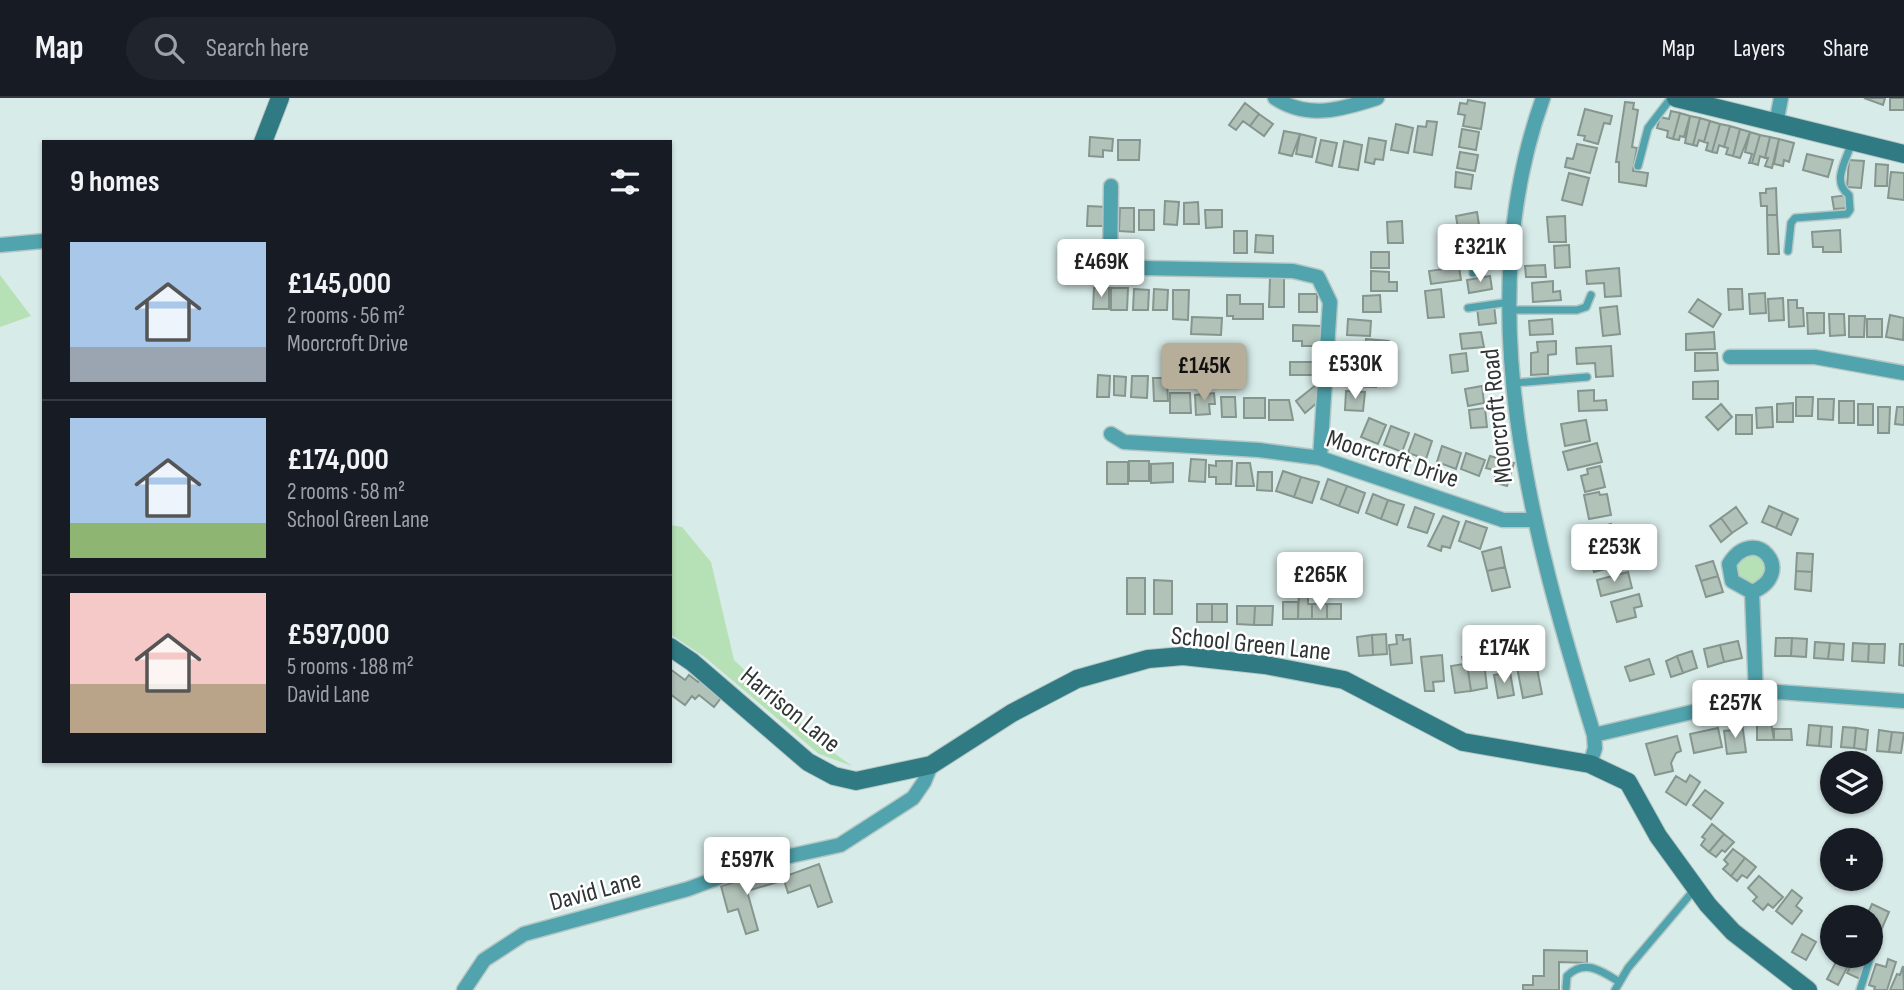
<!DOCTYPE html>
<meta charset="utf-8">
<style>
:root{--surface:#171b24;--page:#20242c;--text:#f1f3f6;--muted:#9ea1a6;--line:#363941;--accent:#b7ae9a}
body{margin:0;font-family:"Sofia Sans Condensed",sans-serif;background:var(--page);color:var(--text);height:100vh;display:flex;flex-direction:column;font-size:26px;white-space:nowrap}
*{box-sizing:border-box;margin:0}
p{font-size:23px;color:var(--muted)}
.icon{flex:none;width:38px;height:38px;fill:none;stroke:currentColor;stroke-width:2;stroke-linecap:round;stroke-linejoin:round}
.map{position:relative;flex:1;overflow:hidden}
.drawer{position:absolute;left:42px;top:42px;width:630px;height:623px;display:flex;flex-direction:column;background:var(--surface);border-radius:0px;box-shadow:0 2px 5px #0004}
.drawer>*{flex:none}
.fabs{position:absolute;left:1820px;top:653px;display:grid;gap:14px}
.fabs a{display:grid;place-items:center;width:63px;height:63px;border-radius:50%;background:var(--surface);box-shadow:0 2px 5px #0004;font-size:35px}
.price{position:absolute;translate:-50% -60px;padding:0 16px;border-radius:7px;background:#fff;color:#222;font-size:23px;line-height:46px;filter:drop-shadow(0 2px 4px #0008)}
.price::after{content:'';position:absolute;left:50%;top:42px;width:21px;height:16px;margin-left:-10px;background:inherit;clip-path:polygon(0 0,100% 0,50% 100%)}
.price.current{background:var(--accent);color:#111}
ul{padding:0;list-style:none}
li{display:flex;align-items:center;gap:21px;height:175px;padding:0 28px}
li+li{border-top:2px solid var(--line)}
li span{display:grid;place-items:center;flex:none;width:196px;height:140px;border-radius:0px;color:#555}
li>.icon{margin-inline-start:auto}
span .icon{width:84px;height:84px;fill:#fffc;stroke-width:1}
li b{font-size:30px}
h2{display:flex;justify-content:space-between;align-items:center;height:84px;padding:0 28px;font-size:30px}
header{display:flex;align-items:center;gap:42px;box-sizing:border-box;height:98px;padding:0 35px;background:var(--surface);border-bottom:2px solid var(--line)}
header strong{font-size:33px}
nav{display:flex;gap:38px;margin-inline-start:auto;font-size:24px}
.search{width:490px;height:63px;background:var(--page);display:flex;align-items:center;gap:18px;box-sizing:border-box;padding:0 24px;border-radius:38px;color:var(--muted);font-size:26px}
.map>svg:first-child{display:block}
.green{fill:#b6e0b5}
.building{fill:#b1c2b9;stroke:#86968e;stroke-width:2}
.lines{fill:none;stroke-linecap:round;stroke-linejoin:round}
.lane-casing{stroke:#b5c7c4;stroke-width:10}
.street-casing{stroke:#b5c7c4;stroke-width:17}
.secondary-casing{stroke:#b5c7c4;stroke-width:20}
.lane{stroke:#51a3ad;stroke-width:7}
.street{stroke:#51a3ad;stroke-width:14}
.secondary{stroke:#307a83;stroke-width:18}
.labels{text-anchor:middle;stroke-width:5;stroke-linejoin:round;paint-order:stroke}
.street-label{font-size:26px;fill:#2e3534;stroke:#fff}
</style>
<header>
<strong>Map</strong>
<div class="search"><svg class="icon" aria-label="search" viewBox="0 0 24 24"><circle cx="10" cy="10" r="6"/><path d="M15 15l6 6"/></svg>Search here</div>
<nav><a>Map</a><a>Layers</a><a>Share</a></nav>
</header>
<div class="map">
<svg width="1904" height="892" viewBox="0 0 1904 892">
<rect width="100%" height="100%" fill="#d7ebe8"/>
<path class="green" d="M0,177L31,218L0,229Z
M670,427L682,429L711,464L734,562L827,650L852,668L819,656L706,560L670,536Z
M1736 470a15 15 0 1 1 30 0a15 15 0 1 1-30 0Z"/>
<path class="building" d="M1864,0H1885L1883,7Z
M1890,0H1904V12H1890Z
M1468,2L1485,5L1481,31L1463,28L1465,17L1458,16L1460,5L1467,6Z
M1625,4L1634,5L1633,11L1638,12L1632,49L1637,50L1633,73L1648,75L1646,88L1619,84V64H1616Z
M1245,5L1259,16L1250,28L1243,23L1236,32L1229,27Z
M1585,11L1612,18L1610,26L1604,25L1598,46L1584,42L1585,38L1578,37Z
M1671,13L1680,15L1673,41L1667,39L1668,33L1657,30L1660,19L1669,21Z
M1680,15L1690,18L1684,39L1680,38L1679,42L1673,41Z
M1259,16L1273,26L1264,38L1250,28Z
M1690,18L1700,20L1693,47L1685,45Z
M1700,20L1710,23L1704,44L1699,42L1697,48L1693,47Z
M1427,23L1437,24L1432,57L1414,54L1418,28L1426,29Z
M1710,23L1720,26L1712,54L1706,52L1708,45L1704,44Z
M1396,26L1413,30L1408,55L1391,52Z
M1720,26L1730,28L1724,49L1719,47L1717,55L1712,54Z
M1730,28L1740,31L1733,58L1726,56L1728,50L1724,49Z
M1462,31L1479,34L1476,52L1459,49Z
M1740,31L1750,34L1740,60L1733,58Z
M1284,33L1300,36L1292,58L1279,55Z
M1750,34L1760,37L1752,65H1749L1752,56L1745,54Z
M1300,36L1316,40L1312,59L1296,56Z
M1760,37L1770,39L1765,60L1760,58L1758,67L1752,65Z
M1090,39L1113,41L1112,53L1103,52V59L1089,58Z
M1770,39L1779,41L1772,70L1765,68L1768,60H1765Z
M1369,40L1386,43L1383,62L1375,61L1374,66L1365,64Z
M1779,41L1794,45L1789,64L1784,62L1783,68L1774,66Z
M1118,42H1140L1139,62H1118Z
M1321,42L1337,45L1332,68L1316,64Z
M1344,43L1362,47L1358,72L1339,69Z
M1577,46L1597,50L1590,75L1565,69L1567,60L1573,61Z
M1460,54L1478,57L1475,73L1457,70Z
M1807,56L1833,62L1828,79L1803,72Z
M1849,62L1864,63L1861,90L1847,89Z
M1876,66L1888,67L1887,88H1875Z
M1456,74L1473,77L1471,91L1455,89Z
M1891,74L1904,75V102L1888,100Z
M1569,75L1589,80L1582,107L1562,102Z
M1776,90L1777,117H1767V108H1761L1760,95H1766V91Z
M1848,97L1849,110L1834,111L1832,99Z
M1165,103L1179,104L1177,127L1164,126Z
M1198,104L1199,126H1184V105Z
M1088,108L1107,109L1106,128H1087Z
M1120,110H1134V134L1119,133Z
M1139,112H1154V132H1139Z
M1205,112H1222V129L1206,130Z
M1477,114L1479,127L1458,131L1456,118Z
M1767,117H1777L1779,156H1768Z
M1565,118L1566,144H1549L1547,119Z
M1402,123L1403,145H1388L1387,124Z
M1840,132L1841,154H1823V149H1813L1812,134Z
M1234,133H1247V155H1234Z
M1256,137L1273,138V155L1255,154Z
M1461,142L1464,164L1449,166L1446,144Z
M1569,147L1570,169L1555,170L1554,148Z
M1371,154H1389V170H1371Z
M1545,167L1546,179H1526L1525,168Z
M1459,169L1461,182L1431,186L1429,173Z
M1619,170L1621,198L1605,199L1604,185L1587,186L1586,173Z
M1371,173L1389,174V184H1397V193H1371Z
M1490,178L1492,191L1469,195L1467,182Z
M1270,180H1284V209H1269Z
M1553,183V194L1560,193L1561,202L1533,204L1532,185Z
M1094,190H1109V211H1093Z
M1111,190H1128L1127,212H1111Z
M1134,191L1149,192L1148,212H1133Z
M1154,191L1168,192L1167,212H1153Z
M1441,191L1444,219L1428,220L1425,193Z
M1728,191H1742L1743,211L1729,212Z
M1173,192H1189L1188,222L1173,221Z
M1765,195L1766,215L1750,216L1749,196Z
M1299,196H1317V214H1299Z
M1227,197H1240V206H1263V221H1233V218H1227Z
M1380,197L1381,214H1363V198Z
M1783,200L1784,222L1769,223L1768,201Z
M1698,201L1721,216L1713,229L1689,214Z
M1788,202H1797V210H1803L1804,228L1789,229Z
M1494,207L1496,225L1479,227L1477,209Z
M1617,208L1620,236L1603,238L1600,210Z
M1807,215H1824V235L1808,236Z
M1829,216H1844L1845,237L1830,238Z
M1890,217L1904,220L1903,242L1886,239Z
M1849,218H1865L1864,239H1849Z
M1192,219L1222,220L1221,237L1191,236Z
M1348,221L1371,223L1370,238L1347,237Z
M1552,221L1553,236L1530,237L1529,223Z
M1867,221H1882V239H1867Z
M1293,227L1321,228V244H1316V248H1302V243H1293Z
M1481,234L1484,249L1462,251L1460,236Z
M1714,234L1715,251L1686,252V236Z
M1366,241L1389,243V260L1365,258Z
M1556,243V256L1548,257V276L1531,277V255L1538,254L1537,244Z
M1611,248L1613,278L1596,279L1595,265L1577,266L1576,250Z
M1466,255L1468,273L1452,275L1450,257Z
M1695,255H1717L1718,272L1695,273Z
M1290,264H1313V277H1290Z
M1345,274L1376,275V289L1345,288Z
M1098,277L1110,278L1109,299H1097Z
M1114,278L1126,279L1125,298L1114,297Z
M1132,278H1148L1147,300L1131,299Z
M1153,280H1167L1168,303H1154Z
M1718,283V301H1693V284Z
M1316,287L1320,293L1318,304L1305,315L1296,303Z
M1482,288L1484,305L1468,308L1465,291Z
M1594,292V303L1606,302L1607,312L1579,313L1578,293Z
M1346,293L1365,294L1363,313L1345,312Z
M1170,295H1190L1191,315H1170Z
M1214,295L1215,306H1209L1210,316L1196,317L1195,297Z
M1221,299H1235L1236,319H1222Z
M1796,299H1813L1812,318H1796Z
M1244,300H1265V320H1244Z
M1818,301H1834L1833,322L1818,321Z
M1269,302H1289L1293,322H1269Z
M1839,303H1854V325H1839Z
M1793,305V324H1777V306Z
M1721,306L1732,319L1718,332L1706,319Z
M1858,306H1873V327H1858Z
M1772,309L1773,329L1757,330L1756,310Z
M1878,309H1890L1889,335H1878Z
M1897,309H1904V327L1895,326Z
M1485,310L1487,329L1471,330L1469,312Z
M1736,317H1752V336H1736Z
M1369,320L1386,327L1378,346L1361,339Z
M1586,322L1590,343L1565,348L1561,326Z
M1391,328L1409,335L1402,354L1384,347Z
M1415,336L1432,343L1426,361L1408,355Z
M1597,345L1602,364L1568,372L1563,354Z
M1442,348L1461,355L1456,371L1437,364Z
M1466,355L1485,362L1479,378L1461,371Z
M1490,358L1514,365L1507,388L1493,384L1497,373L1486,370Z
M1191,361L1206,362L1205,384L1189,383Z
M1129,363H1149V383H1129Z
M1216,363H1232L1231,386H1216V379H1209V367L1216,368Z
M1107,364H1128V386H1107Z
M1173,365V384L1151,385V366Z
M1237,365H1250L1254,388H1236Z
M1600,368L1605,389L1585,394L1581,378L1588,376L1587,371Z
M1283,373L1301,379L1294,399L1276,393Z
M1258,374H1272V393L1257,392Z
M1301,379L1319,384L1312,405L1294,399Z
M1328,381L1347,388L1339,408L1321,401Z
M1347,388L1365,395L1358,415L1339,408Z
M1599,394L1600,397L1607,396L1611,417L1589,421L1584,397Z
M1373,396L1388,402L1381,421L1366,415Z
M1388,402L1404,407L1397,427L1381,421Z
M1769,408L1783,414L1776,430L1762,424Z
M1415,409L1434,416L1427,435L1408,429Z
M1736,409L1747,425L1732,435L1721,420Z
M1783,414L1798,421L1791,437L1776,430Z
M1443,418L1459,424L1450,450L1442,448L1441,453L1428,448Z
M1721,420L1732,435L1721,444L1710,428Z
M1466,423L1487,430L1480,451L1459,443Z
M1611,426L1616,442L1583,452L1578,435Z
M1622,448L1627,465L1594,474L1589,456Z
M1501,449L1505,469L1487,473L1482,454Z
M1797,455L1813,456L1812,474L1796,473Z
M1713,463L1718,478L1701,483L1696,468Z
M1505,469L1510,489L1492,493L1487,473Z
M1796,473L1812,474L1811,493L1795,491Z
M1628,474L1632,490L1601,498L1597,482Z
M1718,478L1723,494L1706,499L1701,483Z
M1127,480H1145V516H1127Z
M1154,482L1172,483V516H1154Z
M1299,495H1308V506H1312V521H1298Z
M1639,496L1642,508L1634,510L1636,519L1617,524L1611,504Z
M1283,504H1298V521H1283Z
M1197,506H1212V524H1197Z
M1212,506H1227V524H1212Z
M1312,506H1327V521H1312Z
M1327,506H1341V521H1327Z
M1237,508H1255L1254,527L1237,526Z
M1255,508H1273L1272,527H1254Z
M1386,536L1387,556L1373,557L1372,537Z
M1372,537L1373,557L1359,558L1357,539Z
M1396,537H1403V542L1410,541L1412,565L1391,567L1389,547L1397,546Z
M1776,540H1792L1791,558H1775Z
M1792,540L1807,541L1806,559L1791,558Z
M1738,543L1742,560L1724,564L1720,547Z
M1815,544L1830,545L1828,561L1814,560Z
M1830,545L1844,546L1843,562L1828,561Z
M1853,545L1869,546L1868,564L1852,563Z
M1869,546H1885L1884,565L1868,564Z
M1900,546H1904V568L1899,567Z
M1720,547L1724,564L1708,569L1704,551Z
M1533,550L1542,596L1523,600L1514,554Z
M1692,553L1697,570L1683,575L1677,558Z
M1442,557L1444,583L1433,584L1434,593H1425L1421,559Z
M1466,558L1471,593L1455,595L1451,568L1464,566L1462,559Z
M1466,558H1472L1473,565L1484,564L1487,590L1471,593Z
M1677,558L1683,575L1671,579L1666,563Z
M1649,561L1654,576L1630,583L1625,569Z
M670,571L685,582L689,577L698,584L702,580L724,596L714,609L699,597L695,601L692,598L685,607L670,596Z
M1510,574L1514,597L1498,600L1494,577Z
M1742,625L1746,654L1727,656L1724,633L1733,632L1732,626Z
M1757,625H1771L1774,642H1757Z
M1809,627L1821,628L1819,648L1807,647Z
M1821,628L1832,629L1831,649L1819,648Z
M1843,629L1856,630L1854,650L1841,649Z
M1718,630L1722,649L1694,655L1690,636Z
M1856,630L1868,632L1866,652L1854,650Z
M1774,631H1791L1792,642H1774Z
M1879,632L1892,634L1889,654L1877,653Z
M1892,634L1904,635L1901,655L1889,654Z
M1677,638L1681,653L1676,655L1671,665L1673,673L1655,677L1646,646Z
M1690,677L1700,684L1686,707L1666,694L1676,678L1686,684Z
M1705,692L1723,705L1711,721L1693,707Z
M1712,726L1724,736L1709,754L1701,747L1705,741L1702,739Z
M1724,736L1734,744L1725,754L1722,752L1716,759L1709,754Z
M1733,751L1745,760L1731,778L1723,771L1728,766L1724,762Z
M1745,760L1756,769L1747,780L1742,777L1737,783L1731,778Z
M819,766L832,804L818,809L810,787L788,795L783,779Z
M778,772L781,783L747,793L758,832L746,836L738,811L728,814L721,788Z
M1759,778L1783,799L1773,810L1768,806L1763,812L1753,803L1757,799L1748,790Z
M1792,792L1802,800L1796,808L1802,813L1792,826L1776,813Z
M1872,806L1889,814L1876,844L1871,842V819H1861L1863,815L1867,817Z
M1849,809L1863,815L1861,819H1844Z
M1802,836L1816,844L1806,862L1792,854Z
M1544,852L1587,853V865L1559,864V892H1523V887H1533V878H1544Z
M1838,860L1849,866L1838,887L1827,881Z
M1888,861L1896,864L1887,892H1874L1875,889L1869,887L1876,866L1886,869Z
M1853,863L1867,870L1862,882L1847,875Z
M1903,868L1904,892H1890L1897,876L1900,877Z"/>
<g class="lines">
<defs>
<path id="lane" d="M1638,68L1648,30L1671,0
M1788,153L1791,125L1795,120L1847,116L1850,112L1849,97C1831,84 1846,63 1852,44
M1473,175L1474,158L1479,154L1512,152
M1468,210L1510,204
M1510,212H1577L1586,209L1591,197
M1514,285L1587,279
M1566,890L1567,878C1584,861 1600,872 1618,883
M1615,892L1628,870L1694,792
M1860,892L1872,854"/>
<path id="street" d="M1275,0C1308,22 1343,11 1377,0
M1543,0C1468,208 1532,435 1594,637L1595,650L1590,666
M1776,26L1781,0
M0,147L44,143
M1091,169L1293,173L1318,179L1330,204L1320,360
M1110,170L1111,88
M1730,259H1815L1904,275
M1111,336L1124,344L1259,352L1320,360L1503,422H1534
M1752,494C1798,475 1755,424 1729,466L1732,483L1752,494L1756,597
M1594,637L1778,594L1904,603
M464,892L484,862L524,836L688,791L758,765L840,747L913,700L924,684L931,667"/>
<path id="secondary" d="M1676,0L1904,56
M263,44L280,0
M670,549L692,564L808,664L834,678L856,683L931,667L1012,615L1077,581L1148,561L1183,558L1265,567L1344,582L1463,644L1590,666L1628,684L1658,738L1708,807L1733,834L1808,892"/>
</defs>
<use href="#lane" class="lane-casing"/>
<use href="#street" class="street-casing"/>
<use href="#secondary" class="secondary-casing"/>
<use href="#lane" class="lane"/>
<use href="#street" class="street"/>
<use href="#secondary" class="secondary"/>
</g>
<g class="labels">
<g class="street-label">
<text transform="translate(1496 318) rotate(-96)" y="9">Moorcroft Road</text>
<text transform="translate(1393 360) rotate(18)" y="9">Moorcroft Drive</text>
<text transform="translate(1251 545) rotate(6)" y="9">School Green Lane</text>
<text transform="translate(791 611) rotate(39)" y="9">Harrison Lane</text>
<text transform="translate(595 792) rotate(-15)" y="9">David Lane</text>
</g>
</g>
</svg>
<div class="fabs">
<a><svg class="icon" aria-label="layers" viewBox="0 0 24 24"><path d="M12 4l9 5-9 5-9-5zM3 14l9 5 9-5"/></svg></a>
<a>+</a>
<a>−</a>
</div>
<b class="price" style="left:1480px;top:186px">£321K</b>
<b class="price" style="left:1101px;top:201px">£469K</b>
<b class="price" style="left:1355px;top:303px">£530K</b>
<b class="price current" style="left:1204px;top:305px">£145K</b>
<b class="price" style="left:1614px;top:486px">£253K</b>
<b class="price" style="left:1320px;top:514px">£265K</b>
<b class="price" style="left:1504px;top:587px">£174K</b>
<b class="price" style="left:1735px;top:642px">£257K</b>
<b class="price" style="left:747px;top:799px">£597K</b>
<section class="drawer">
<h2>9 homes<svg class="icon" aria-label="filters" viewBox="0 0 24 24"><path d="M4 7h16M4 17h16"/><circle cx="9" cy="7" r="2"/><circle cx="15" cy="17" r="2"/></svg></h2>
<ul>
<li><span style="background:linear-gradient(#a9c7e8 75%,#9aa5b1 0)"><svg class="icon" aria-label="home" viewBox="0 0 24 24"><path d="M3 11l9-7 9 7M6 9v11h12V9"/></svg></span><div><b>£145,000</b><p>2 rooms · 56 m²</p><p>Moorcroft Drive</p></div></li>
<li><span style="background:linear-gradient(#a9c7e8 75%,#8fb573 0)"><svg class="icon" aria-label="home" viewBox="0 0 24 24"><path d="M3 11l9-7 9 7M6 9v11h12V9"/></svg></span><div><b>£174,000</b><p>2 rooms · 58 m²</p><p>School Green Lane</p></div></li>
<li><span style="background:linear-gradient(#f6c9c9 65%,#b9a48a 0)"><svg class="icon" aria-label="home" viewBox="0 0 24 24"><path d="M3 11l9-7 9 7M6 9v11h12V9"/></svg></span><div><b>£597,000</b><p>5 rooms · 188 m²</p><p>David Lane</p></div></li>
</ul>
</section>
</div>
